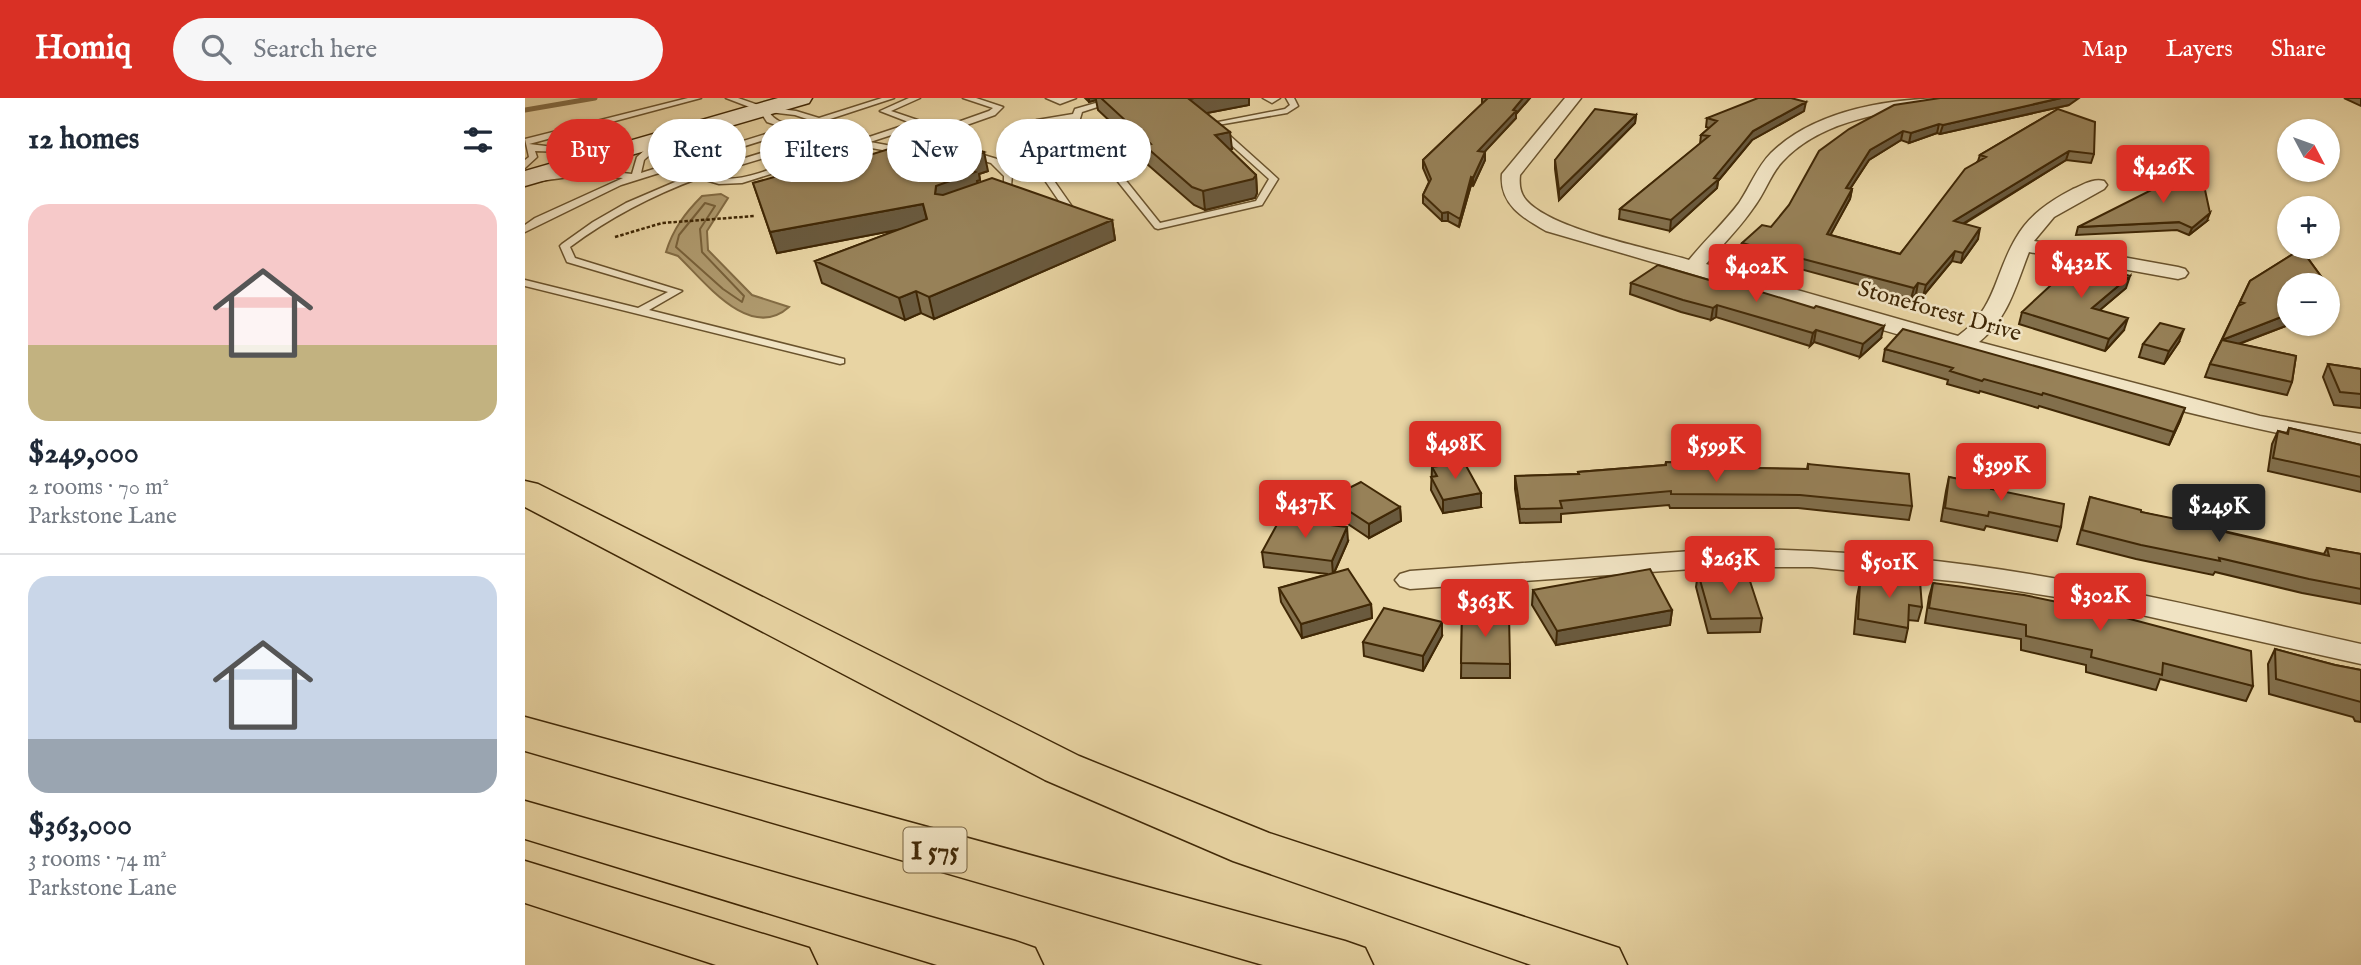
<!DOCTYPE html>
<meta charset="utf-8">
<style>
:root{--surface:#fff;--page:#f6f6f7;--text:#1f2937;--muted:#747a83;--line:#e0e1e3;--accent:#d93025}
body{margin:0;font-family:"IM FELL English",serif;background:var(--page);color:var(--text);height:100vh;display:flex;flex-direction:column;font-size:26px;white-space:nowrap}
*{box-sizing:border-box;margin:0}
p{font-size:23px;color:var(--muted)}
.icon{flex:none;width:38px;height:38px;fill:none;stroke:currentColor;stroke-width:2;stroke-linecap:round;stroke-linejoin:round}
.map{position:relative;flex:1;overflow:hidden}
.drawer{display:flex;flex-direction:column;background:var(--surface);width:525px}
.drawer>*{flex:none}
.hud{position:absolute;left:21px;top:21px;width:665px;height:63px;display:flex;gap:14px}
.needle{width:46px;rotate:131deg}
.controls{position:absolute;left:1752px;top:21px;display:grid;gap:14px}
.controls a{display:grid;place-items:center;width:63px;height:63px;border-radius:50%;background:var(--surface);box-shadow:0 2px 5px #0004;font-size:35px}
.price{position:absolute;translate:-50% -60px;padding:0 16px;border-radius:7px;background:var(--accent);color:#fff;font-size:23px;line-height:46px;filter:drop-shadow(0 2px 4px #0008)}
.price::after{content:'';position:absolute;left:50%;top:42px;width:21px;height:16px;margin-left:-10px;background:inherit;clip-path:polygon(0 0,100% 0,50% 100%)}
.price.on{background:#222;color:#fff}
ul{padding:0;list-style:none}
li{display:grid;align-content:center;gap:14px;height:371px;padding:0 28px}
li+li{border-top:2px solid var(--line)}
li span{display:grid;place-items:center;height:217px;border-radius:21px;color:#555}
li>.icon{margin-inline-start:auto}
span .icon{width:126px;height:126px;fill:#fffc;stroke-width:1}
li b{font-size:30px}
h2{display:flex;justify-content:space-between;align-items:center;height:84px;padding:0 28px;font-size:30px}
.pill{padding:0 24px;border-radius:32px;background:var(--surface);box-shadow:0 2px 5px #0004;font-size:24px;line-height:63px}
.pill.on{background:var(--accent);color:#fff}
header{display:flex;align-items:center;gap:42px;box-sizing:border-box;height:98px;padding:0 35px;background:var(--accent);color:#fff}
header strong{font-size:33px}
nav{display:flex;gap:38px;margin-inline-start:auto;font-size:24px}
.search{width:490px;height:63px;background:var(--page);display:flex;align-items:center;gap:18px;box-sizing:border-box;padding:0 24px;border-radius:38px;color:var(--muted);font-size:26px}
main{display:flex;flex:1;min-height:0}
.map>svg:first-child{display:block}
.water{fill:#af9a6e;stroke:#836c44;stroke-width:2}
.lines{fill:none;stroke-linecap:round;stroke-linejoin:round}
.shore{stroke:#78613a;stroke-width:2}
.stream{stroke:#836c44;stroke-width:5}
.lane-casing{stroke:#6a532d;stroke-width:3}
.street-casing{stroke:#6a532d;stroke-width:3}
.secondary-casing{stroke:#402806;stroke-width:3}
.highway-casing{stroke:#402806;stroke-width:3}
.path{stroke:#402806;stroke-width:2.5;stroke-dasharray:3.5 2;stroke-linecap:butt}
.lane{fill:#f0e3c3;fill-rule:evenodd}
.street{fill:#f0e3c3;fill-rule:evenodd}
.secondary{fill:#f0e3c3;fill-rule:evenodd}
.highway{fill:#e8d4a3;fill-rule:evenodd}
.wall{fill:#826f4c;stroke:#402806;stroke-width:2}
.shaded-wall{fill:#6a5a3e;stroke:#402806;stroke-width:2}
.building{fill:#978158;stroke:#402806;stroke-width:2}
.labels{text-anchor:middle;stroke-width:5;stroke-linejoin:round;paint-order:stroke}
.far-street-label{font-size:23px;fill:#402806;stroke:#f0e3c3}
.shield{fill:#f0e3c3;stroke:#75603f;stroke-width:2}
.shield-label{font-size:26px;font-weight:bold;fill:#402806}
</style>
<header>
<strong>Homiq</strong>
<div class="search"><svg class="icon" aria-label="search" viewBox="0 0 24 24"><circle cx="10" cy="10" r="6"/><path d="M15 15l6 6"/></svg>Search here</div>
<nav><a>Map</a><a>Layers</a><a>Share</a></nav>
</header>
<main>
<section class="drawer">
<h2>12 homes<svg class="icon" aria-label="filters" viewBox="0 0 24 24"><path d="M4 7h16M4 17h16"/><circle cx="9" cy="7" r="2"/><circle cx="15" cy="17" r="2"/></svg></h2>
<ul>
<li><span style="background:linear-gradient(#f6c9c9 65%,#c2b280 0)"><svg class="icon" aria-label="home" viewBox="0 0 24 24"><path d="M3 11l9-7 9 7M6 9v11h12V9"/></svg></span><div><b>$249,000</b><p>2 rooms · 70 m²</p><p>Parkstone Lane</p></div></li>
<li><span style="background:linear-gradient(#c9d6e8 75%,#9aa5b1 0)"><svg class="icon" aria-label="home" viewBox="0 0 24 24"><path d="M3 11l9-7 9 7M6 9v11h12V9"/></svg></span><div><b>$363,000</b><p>3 rooms · 74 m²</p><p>Parkstone Lane</p></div></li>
</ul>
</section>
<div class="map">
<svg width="1836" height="867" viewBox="0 0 1836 867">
<rect width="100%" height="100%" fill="#e8d4a3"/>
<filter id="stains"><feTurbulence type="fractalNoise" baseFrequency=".00286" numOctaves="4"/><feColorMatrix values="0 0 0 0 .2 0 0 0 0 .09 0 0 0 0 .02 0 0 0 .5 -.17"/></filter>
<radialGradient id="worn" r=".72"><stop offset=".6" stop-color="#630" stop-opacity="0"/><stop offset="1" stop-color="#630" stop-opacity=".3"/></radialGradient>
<path class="water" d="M196,96L203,100L182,133L183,152L227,197L264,209C225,244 180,184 153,158L141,154C148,131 160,115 177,98Z"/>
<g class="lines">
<path class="shore" d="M180,105L190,108L175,131L177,154L219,198L217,204L198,191L151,149L154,137Z"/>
<path class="stream" d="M0,12L70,0"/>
<defs>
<path id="lane" d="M163,0H176L4,46L29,49L80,42L84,45L40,54L10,53L12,59L0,70V62L4,59L0,41Z
M201,0H213L239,9L271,13L294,20L357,0H369L302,22L341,35V40L386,25L355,13L384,0H395L366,13L416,30L464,13L468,10L438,0H451L478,9L470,17L419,35L394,28L345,44L383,51L384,53L380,56L335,48L217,85L194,86L174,80C128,97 85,119 45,149L50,160L157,193L124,212L319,261V265L315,266L0,188V182L113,210L143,194L42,164L35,148L37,146L68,124L101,105L171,75L259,48L285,58L316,48L268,33L96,87L0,134V127L10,120L98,80L59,77L0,85V79L59,71L107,76L112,59L133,40H139V44L119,62L116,75L260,30L242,24L235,13ZM244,14L270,17L285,22C271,27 254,29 244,14ZM293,25L333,38L332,43H313L276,30ZM259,54L276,61C246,69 214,89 182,77Z
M521,0H551L535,6Z
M588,0H600L557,14L554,24L635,125L731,103L744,81L683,26L760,11L765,7L761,0H769L773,8L762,15L693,27L753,81L737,107L633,131L630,130L547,26V21L517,26L497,34V37L555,120L553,122H547L489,37L490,31L512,22L548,16L550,11Z
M442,52L472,61L487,77L486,88L472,97H466V93L479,85V78L466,65L439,57L438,55Z"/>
<path id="street" d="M738,0H755L747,5Z
M1040,0H1056L995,77C994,86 995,95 1001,102C1027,132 1124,150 1164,162C1180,142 1199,125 1214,105C1225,89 1232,69 1246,55C1291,11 1367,0 1428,0L1420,5C1365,14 1297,20 1257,64C1245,77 1240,95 1229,109C1215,130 1197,147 1181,166L1433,238C1471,211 1469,177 1491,140C1504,117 1525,103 1548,91C1558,87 1568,80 1579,83L1582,87L1579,91L1529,119L1509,143L1653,169L1660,171L1663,175L1660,179L1653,181L1504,154C1491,187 1483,221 1454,244L1735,318L1836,336V352C1562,300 1289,210 1021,133C998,120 974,106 977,76Z
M1195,451C1314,451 1433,462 1550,484C1646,501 1741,525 1836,546V566L1550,502L1437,484L1287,469H1195L885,491L875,488L870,482L875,476L885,473Z"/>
<path id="secondary" d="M253,0H287L284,5L0,88V73Z"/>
<path id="highway" d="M0,383L13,386L554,658L744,735L1094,850L1102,867H1006L708,763L520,682L0,409Z
M0,619L820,843L840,850L848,867H738L0,653Z
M0,703L490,843L510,850L518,867H412L0,741Z
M0,763L284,850L292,867H191L0,805Z"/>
</defs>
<use href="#lane" class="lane-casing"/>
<use href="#street" class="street-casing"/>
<use href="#secondary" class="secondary-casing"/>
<use href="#highway" class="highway-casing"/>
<path class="path" d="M90,139L137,125L230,118"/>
<use href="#lane" class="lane"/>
<use href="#street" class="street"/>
<use href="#secondary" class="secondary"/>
<use href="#highway" class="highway"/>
</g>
<path class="wall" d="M560,0H724V7L682,15L707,51L705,52L731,77L732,95L730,100L680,112L669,107L622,66L621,57L573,12L571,2L564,4Z
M957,0H1005L991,16V20L959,54L960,62L948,88L946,87L934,129L923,123H917L898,105V97L904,84L898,70V62L957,6Z
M1415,0L1544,7L1415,36L1412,35L1384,45L1376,42L1344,62L1325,91H1327L1325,101L1305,137L1375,156L1453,63L1455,57L1533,11L1569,56L1566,65L1541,62L1439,126L1453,141L1436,165L1427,163L1398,198L1391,196L1386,201L1216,155L1217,145L1246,129Z
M1819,0H1836V8Z
M1279,13L1227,42L1193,83L1192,90L1145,133L1094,121L1095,111L1175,46L1176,37L1184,30L1181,29L1182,20Z
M1111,17L1110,25L1034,102L1030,71V62Z
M319,65L463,73L454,76L455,82L452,83V85L587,122L590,142L409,221L396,215L380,222L297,185L290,163L376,131L252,155L228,85Z
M1682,123L1664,137L1652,132L1551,137L1553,129Z
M1776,151L1806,192L1802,201V187H1764V226H1766L1714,246L1771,258L1767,284L1762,297L1680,279L1685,266L1725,183Z
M1106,185L1356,240L1335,259L1289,244L1285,248L1191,219L1186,222L1156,214L1105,196Z
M1601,190L1575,212L1599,232L1580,253L1494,226L1497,214Z
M1654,244L1639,266L1614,259L1618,246Z
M1360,251L1655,323L1644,347L1514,308L1513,310L1455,293L1454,295L1422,286L1423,282L1358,263Z
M1803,266L1836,271V310L1809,307L1798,279Z
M1764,330L1836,347V394L1743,373L1747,346L1753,333L1762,335Z
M1141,364L1181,369L1282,371L1283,366L1387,408L1384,422L1273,410H1145L1144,407L1036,416V424L995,425L990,391V378L1053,376V374L1140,367Z
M907,369L956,409L918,415L906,392Z
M1424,379L1466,391L1536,429L1532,443L1461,428L1459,432L1416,423L1421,393Z
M1565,399L1616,414L1799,456L1802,450L1836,456V506L1777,495L1690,474L1688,477L1611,461L1552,446Z
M804,400L875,409L876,423L844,440L805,414Z
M823,443L809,475L846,506L847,520L777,540L756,504L754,490L803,476L739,469L737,454Z
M1173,475L1237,520L1235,534L1183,535L1171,489Z
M1348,475L1397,509L1393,523L1383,522V530L1380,544L1329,536L1332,499L1335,484L1346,486Z
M1408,485L1728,588L1721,603L1635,581L1631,592L1561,574V567L1496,552V541L1400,525L1404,499Z
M1008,492L1147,512L1145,527L1031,547L1007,507Z
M937,515L985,566V580H936Z
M917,538L898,573L839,558L838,544Z
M1750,551L1810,567L1836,572V624L1830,623L1828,619L1744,596L1743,566Z"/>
<path class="shaded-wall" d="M564,0H571V2L564,4Z
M669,0H724V7L666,18L664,1Z
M998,0H1005L991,16V20L953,61V53Z
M1536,0H1554L1544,7L1415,36L1418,27Z
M1281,4L1279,13L1227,42L1193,83L1192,90L1145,133L1146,122L1228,33Z
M1111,17L1110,25L1034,102V92Z
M1414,26L1412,35L1384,45L1386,35Z
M1378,33L1376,42L1344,62L1319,100L1321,90L1345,52Z
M705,34L707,51L692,54L690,37Z
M1544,53L1541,62L1426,133L1429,123Z
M459,54L463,73L454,76L455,82L452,83L454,93L415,108L410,96L411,88L435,69L442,60Z
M960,54V62L948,88V80Z
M731,77L732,95L730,100L680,112L678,93Z
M946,79V87L934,129L935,121Z
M1327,91L1325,101L1300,147L1302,136Z
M398,106L403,126L252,155L245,134Z
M923,114V123H917V115Z
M1685,115L1682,123L1664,137L1667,130Z
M587,122L590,142L409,221L404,199Z
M1455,130L1453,141L1436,165L1438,155Z
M1430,153L1427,163L1398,198L1401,187Z
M1605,178L1601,190L1563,222L1567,210Z
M1393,185L1391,196L1386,201L1389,190Z
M391,193L396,215L380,222L374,200Z
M1192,207L1191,219L1186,222L1188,210Z
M1764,216V226H1766L1692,254L1697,242Z
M1603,220L1599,232L1580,253L1584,241Z
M1359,228L1356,240L1335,259L1338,246Z
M1659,231L1654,244L1639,266L1644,253Z
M1291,232L1289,244L1285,248L1288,235Z
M1660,310L1655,323L1644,347L1649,334Z
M956,395V409L918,415V402Z
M875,409L876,423L844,440V426Z
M822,429L823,443L808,477L807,463Z
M846,506L847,520L777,540L776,526Z
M1147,512L1145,527L1031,547L1032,533Z
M917,524V538L898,573V558Z"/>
<path class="building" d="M576,0H669L664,1L705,34L690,37L731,77L728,81L678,93L667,89L620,48L626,46Z
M960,0H998L988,12L991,13L953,53L960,54L948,80L946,79L935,121L923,114L917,115L898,97L906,81L898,62L963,0Z
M1233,0H1266L1281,4L1228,33L1189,80L1194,81L1146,122L1095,111L1184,38L1176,37L1192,23L1182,20Z
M1415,0H1536L1418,27L1414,26L1386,35L1378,33L1345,52L1321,90L1327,91L1302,136L1375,156L1440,71L1461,59L1455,57L1533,11L1570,24L1569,56L1544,53L1429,123L1455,130L1438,155L1430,153L1401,187L1393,185L1389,190L1217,145L1237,127L1246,129L1264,107L1294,53L1324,31L1369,7Z
M1070,11L1111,17L1034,92L1030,62Z
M396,41L425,42L459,54L442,60L451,63L435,69L450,74L411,88L410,96L418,97L467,80L587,122L404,199L391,193L374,200L290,163L402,121L398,106L245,134L228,85L298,65L306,60L319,65Z
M1664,73L1677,78L1685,115L1667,130L1654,124L1553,129Z
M1776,151L1806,192L1802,194V187H1764V216L1697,242L1713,208L1719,205L1715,204L1725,183Z
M1552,163L1605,178L1567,210L1603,220L1584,241L1497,214Z
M1133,167L1198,186L1200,183L1289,210L1291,208L1359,228L1338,246L1291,232L1288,235L1192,207L1188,210L1158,202L1106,185Z
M1635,225L1659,231L1644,253L1618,246Z
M1378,231L1660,310L1649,334L1518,295L1517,297L1459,281L1457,283L1425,273L1428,270L1360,251Z
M1697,242L1771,258L1767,284L1685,266Z
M1803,266L1836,271V296L1815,294Z
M1764,330L1836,347V379L1748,360L1753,333L1763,336Z
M939,364L956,395L918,402L906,379L912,378L907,369Z
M1141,364L1180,365L1181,369L1283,371V366L1384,376L1387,408L1275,397L1146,396V393L1035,403L1037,410L995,411L990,378L1054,376L1053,374L1141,367Z
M1424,379L1466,387V391L1539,406L1536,429L1464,414L1463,418L1420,410Z
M836,384L875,409L844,426L804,400Z
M1565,399L1616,412V414L1691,429V432L1804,458L1802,450L1836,456V491L1784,481L1694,460L1695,463L1616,447L1557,432Z
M755,421L822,429L807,463L737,454Z
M823,471L846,506L776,526L754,490Z
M1125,471L1147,512L1032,533L1008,492Z
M1222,474L1237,520L1186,521L1173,475Z
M1348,475L1395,483L1397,509L1384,507L1383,530L1333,521L1335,484L1348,486Z
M1408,485L1499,497L1571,512L1726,553L1728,588L1638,565L1637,577L1566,559L1567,552L1501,538V527L1404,510Z
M859,510L917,524L898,558L838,544Z
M937,515L984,516L985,566L936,565Z
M1750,551L1810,567L1836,572V604L1751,581Z"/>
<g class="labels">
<g class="far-street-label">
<text transform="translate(1415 212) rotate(16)" y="8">Stoneforest Drive</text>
</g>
<rect class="shield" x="378.5" y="729.5" width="63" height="45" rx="5"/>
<g class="shield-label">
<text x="410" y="761">I 575</text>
</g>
</g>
<rect width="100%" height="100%" filter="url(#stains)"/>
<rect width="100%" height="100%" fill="url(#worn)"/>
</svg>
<div class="controls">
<a><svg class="needle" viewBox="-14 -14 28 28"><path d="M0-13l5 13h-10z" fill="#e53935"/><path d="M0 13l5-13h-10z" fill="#747a83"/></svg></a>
<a>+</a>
<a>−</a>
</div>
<b class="price" style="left:1638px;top:107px">$426K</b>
<b class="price" style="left:1556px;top:202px">$432K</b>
<b class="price" style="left:1231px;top:206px">$402K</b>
<b class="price" style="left:930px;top:383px">$498K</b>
<b class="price" style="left:1191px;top:386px">$599K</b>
<b class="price" style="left:1476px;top:405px">$399K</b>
<b class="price" style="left:780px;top:442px">$437K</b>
<b class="price on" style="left:1694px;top:446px">$249K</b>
<b class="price" style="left:1205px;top:498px">$263K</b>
<b class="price" style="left:1364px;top:502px">$501K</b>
<b class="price" style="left:1575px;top:535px">$302K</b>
<b class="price" style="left:960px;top:541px">$363K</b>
<div class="hud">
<a class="pill on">Buy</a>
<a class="pill">Rent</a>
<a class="pill">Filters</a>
<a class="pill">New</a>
<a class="pill">Apartment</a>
</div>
</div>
</main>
